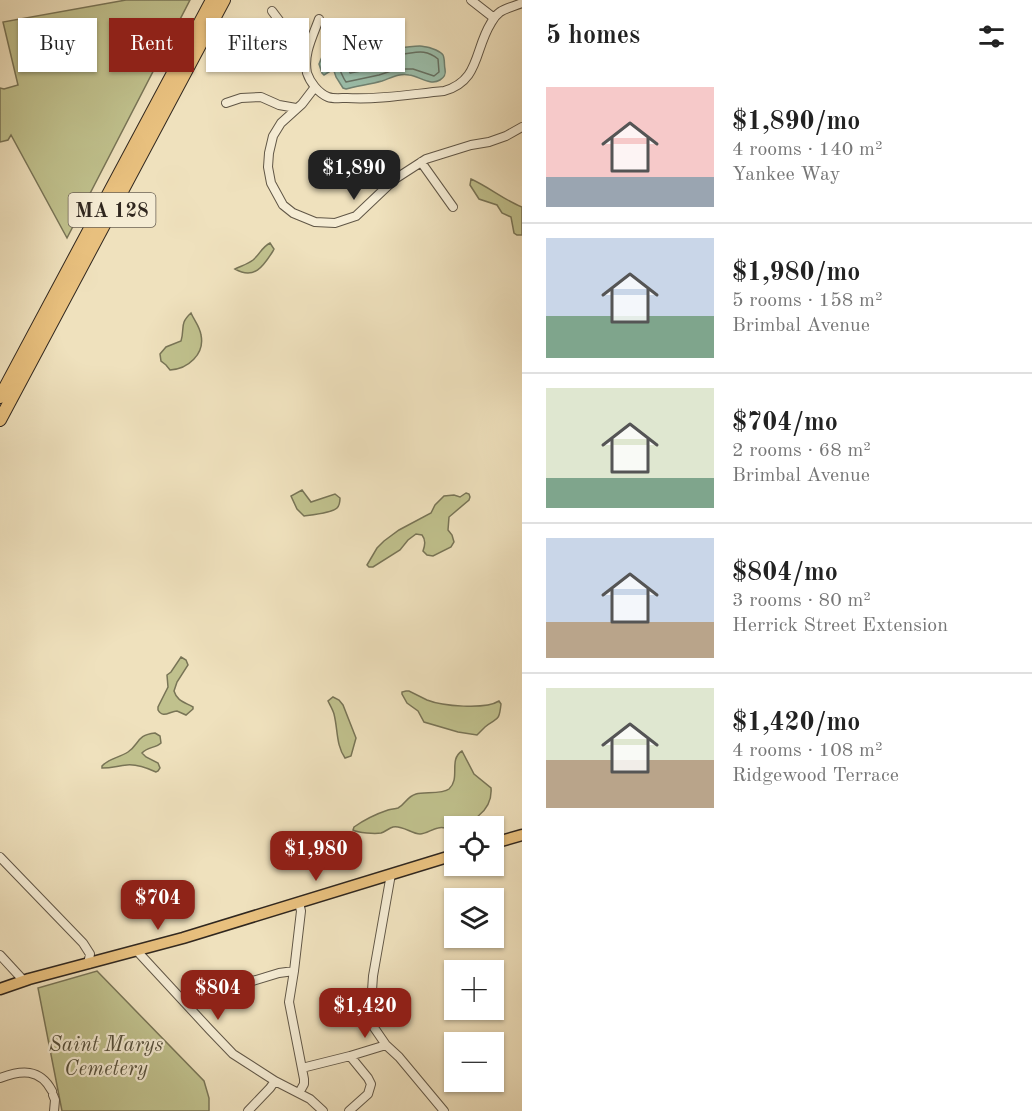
<!DOCTYPE html>
<meta charset="utf-8">
<style>
:root{--surface:#fff;--page:#f2f2f2;--text:#222;--muted:#767676;--line:#e0e0e0;--accent:#8f2418}
body{margin:0;font-family:"Old Standard TT",serif;background:var(--page);color:var(--text);height:100vh;display:flex;flex-direction:column;font-size:22px;white-space:nowrap}
*{box-sizing:border-box;margin:0}
p{font-size:20px;color:var(--muted)}
.icon{flex:none;width:33px;height:33px;fill:none;stroke:currentColor;stroke-width:2;stroke-linecap:round;stroke-linejoin:round}
.map{position:relative;flex:1;overflow:hidden}
.drawer{display:flex;flex-direction:column;background:var(--surface);width:510px}
.drawer>*{flex:none}
.top-card{position:absolute;left:18px;top:18px;width:414px;height:54px;display:flex;gap:12px}
.tools{position:absolute;left:444px;top:816px;display:grid;gap:12px}
.tools a{display:grid;place-items:center;width:60px;height:60px;border-radius:0px;background:var(--surface);box-shadow:0 2px 4px #0004;font-size:30px}
.price{position:absolute;translate:-50% -51px;padding:0 14px;border-radius:12px;background:var(--accent);color:#fff;font-size:20px;line-height:39px;filter:drop-shadow(0 2px 3px #0008)}
.price::after{content:'';position:absolute;left:50%;top:36px;width:18px;height:14px;margin-left:-9px;background:inherit;clip-path:polygon(0 0,100% 0,50% 100%)}
.price.current{background:#222;color:#fff}
ul{padding:0;list-style:none}
li{display:flex;align-items:center;gap:18px;height:150px;padding:0 24px}
li+li{border-top:2px solid var(--line)}
li span{display:grid;place-items:center;flex:none;width:168px;height:120px;border-radius:0px;color:#555}
li>.icon{margin-inline-start:auto}
span .icon{width:72px;height:72px;fill:#fffc;stroke-width:1}
li b{font-size:26px}
h2{display:flex;justify-content:space-between;align-items:center;height:72px;padding:0 24px;font-size:26px}
.chip{padding:0 21px;border-radius:0px;background:var(--surface);box-shadow:0 2px 4px #0004;font-size:21px;line-height:54px}
.chip.current{background:var(--accent);color:#fff}
main{display:flex;flex:1;min-height:0}
.map>svg:first-child{display:block}
.green{fill:#c0c18d;stroke:#787456;stroke-width:1.5}
.water{fill:#9bbeaa;stroke:#708272;stroke-width:1.5}
.lines{fill:none;stroke-linecap:round;stroke-linejoin:round}
.shore{stroke:#667264;stroke-width:1.5}
.minor-casing{stroke:#605646;stroke-width:10}
.major-casing{stroke:#30271f;stroke-width:13}
.highway-casing{stroke:#30271f;stroke-width:14}
.minor{stroke:#f5ecd4;stroke-width:8}
.major{stroke:#e8c07e;stroke-width:10}
.highway{stroke:#e8c07e;stroke-width:12}
.labels{text-anchor:middle;stroke-width:4.5;stroke-linejoin:round;paint-order:stroke}
.shield{fill:#f5ecd4;stroke:#6b6255;stroke-width:1.5}
.shield-label{font-size:20px;font-weight:bold;fill:#30271f}
.park-label{font-size:21px;font-style:italic;fill:#544e3a;stroke:#f5ecd4}
</style>
<main>
<div class="map">
<svg width="522" height="1111" viewBox="0 0 522 1111">
<rect width="100%" height="100%" fill="#efe1bd"/>
<filter id="stains"><feTurbulence type="fractalNoise" baseFrequency=".00333" numOctaves="4"/><feColorMatrix values="0 0 0 0 .2 0 0 0 0 .09 0 0 0 0 .02 0 0 0 .5 -.17"/></filter>
<radialGradient id="worn" r=".72"><stop offset=".6" stop-color="#630" stop-opacity="0"/><stop offset="1" stop-color="#630" stop-opacity=".3"/></radialGradient>
<path class="green" d="M126,0H190L67,238L11,135L8,140L0,142V88L4,89L18,85L3,22Z
M471,179C489,187 504,200 522,207V235H517L514,233L511,217L502,213L497,205L479,199L470,185Z
M270,243L274,249L273,251C263,267 254,280 235,269C241,266 248,264 253,260C260,254 262,247 270,243Z
M191,313C194,320 200,327 201,335C205,354 188,369 170,370L166,365L161,361L160,354L166,347L181,341C185,328 179,324 191,313Z
M302,490L311,502L335,494L340,498C340,501 340,505 337,508C332,513 311,515 304,516L297,509L291,496Z
M466,493L469,494L470,497L469,500L449,517L448,530L452,535L454,542L451,547L433,556L427,555L423,551C425,545 426,540 422,535L416,534L408,540L400,550L373,567H369L367,565L377,548L384,541L399,530L431,513L435,505L444,496L454,495L460,497Z
M181,657L186,660L188,665L177,682L174,691C177,701 184,702 193,707V709L186,715L177,711C170,711 163,719 158,710V707L168,687L167,675L171,672Z
M406,691H409C415,694 421,697 427,700C442,706 485,710 499,701L501,704C499,723 497,717 485,727C482,730 480,732 477,735L458,732L424,722L418,711L407,703L402,694V692Z
M333,697L339,700L343,705L356,738L351,756L345,758C336,745 338,730 334,714C333,710 330,705 328,701Z
M155,733L160,736L161,743C156,748 147,747 142,753L146,757L158,763L160,768L158,771L156,772C147,768 137,764 127,765C117,766 112,768 102,768V766C109,758 119,758 128,752C140,744 136,735 155,733Z
M462,751L474,774L491,788C493,812 469,826 447,828C443,828 442,827 438,828C432,829 426,834 420,834C412,834 402,825 393,827C389,828 385,832 381,833C375,834 358,833 353,830L354,827C364,820 376,814 388,810C391,809 395,809 398,808C406,804 406,797 416,794C425,792 443,794 449,789C461,778 448,760 462,751Z
M97,971L204,1081L209,1098V1111H62L38,988Z"/>
<path class="water" d="M341,23C359,27 373,40 391,46C406,51 418,41 436,50C438,51 442,53 443,55C445,59 444,65 445,69C446,74 445,77 440,80C430,86 419,76 409,75C399,73 391,78 382,81C371,84 358,86 346,89L343,88L336,77L334,71L332,70L324,75L322,73L319,64L324,52L332,42L337,24Z"/>
<g class="lines">
<path class="shore" d="M342,30C361,32 375,48 393,53C410,57 421,45 438,59L439,72L434,76L413,69H402L391,71L379,75L346,82C340,74 341,63 328,65L326,62L329,55L338,45Z
M350,40L374,54L387,59L389,63L378,68L350,73L346,64L340,57L347,42Z"/>
<defs>
<path id="minor" d="M471,0L494,18
M272,11L284,27L309,45
M319,19C313,36 303,54 307,73C310,82 318,93 328,97C333,99 341,98 347,98C379,100 412,94 444,91C480,81 474,50 491,23C493,19 496,15 500,12C506,8 515,6 522,3
M315,87L302,104L281,123L273,136L269,153L268,167L271,183L283,205L293,213L315,222L335,223L356,216L395,179L426,159L471,145L489,142L506,136L522,127
M226,103L241,98L261,97L279,105L296,108
M421,162L453,207
M0,857L83,943L90,954L88,964
M391,874L373,976L370,1020L375,1029L386,1045L399,1057L444,1111
M299,903L301,911L294,971L289,1002L304,1079V1084L299,1093
M137,951L210,1030L233,1054L275,1081L310,1099L323,1111
M0,955L24,981
M184,1002L279,973L294,971
M350,1056L386,1045
M302,1068L350,1056L368,1078L371,1084L368,1094L349,1111
M0,1078C21,1070 40,1068 52,1091
M53,1095L55,1100L54,1111
M248,1111L270,1088L275,1081"/>
<path id="major" d="M494,843L522,835
M0,989L29,979L183,938L454,855"/>
<path id="highway" d="M0,397L212,0
M0,420L224,0"/>
</defs>
<use href="#minor" class="minor-casing"/>
<use href="#major" class="major-casing"/>
<use href="#highway" class="highway-casing"/>
<use href="#minor" class="minor"/>
<use href="#major" class="major"/>
<use href="#highway" class="highway"/>
</g>
<g class="labels">
<rect class="shield" x="68.5" y="193" width="87" height="34" rx="4.5"/>
<g class="shield-label">
<text x="112" y="217">MA 128</text>
</g>
<g class="park-label">
<text x="106" y="1051">Saint Marys<tspan x="106" dy="24">Cemetery</tspan></text>
</g>
</g>
<rect width="100%" height="100%" filter="url(#stains)"/>
<rect width="100%" height="100%" fill="url(#worn)"/>
</svg>
<div class="tools">
<a><svg class="icon" aria-label="locate" viewBox="0 0 24 24"><circle cx="12" cy="12" r="6"/><path d="M12 2v4M12 18v4M2 12h4M18 12h4"/></svg></a>
<a><svg class="icon" aria-label="layers" viewBox="0 0 24 24"><path d="M12 4l9 5-9 5-9-5zM3 14l9 5 9-5"/></svg></a>
<a>+</a>
<a>−</a>
</div>
<b class="price current" style="left:354px;top:201px">$1,890</b>
<b class="price" style="left:316px;top:882px">$1,980</b>
<b class="price" style="left:158px;top:931px">$704</b>
<b class="price" style="left:218px;top:1021px">$804</b>
<b class="price" style="left:365px;top:1039px">$1,420</b>
<div class="top-card">
<a class="chip">Buy</a>
<a class="chip current">Rent</a>
<a class="chip">Filters</a>
<a class="chip">New</a>
</div>
</div>
<section class="drawer">
<h2>5 homes<svg class="icon" aria-label="filters" viewBox="0 0 24 24"><path d="M4 7h16M4 17h16"/><circle cx="9" cy="7" r="2"/><circle cx="15" cy="17" r="2"/></svg></h2>
<ul>
<li><span style="background:linear-gradient(#f6c9c9 75%,#9aa5b1 0)"><svg class="icon" aria-label="home" viewBox="0 0 24 24"><path d="M3 11l9-7 9 7M6 9v11h12V9"/></svg></span><div><b>$1,890/mo</b><p>4 rooms · 140 m²</p><p>Yankee Way</p></div></li>
<li><span style="background:linear-gradient(#c9d6e8 65%,#7fa58c 0)"><svg class="icon" aria-label="home" viewBox="0 0 24 24"><path d="M3 11l9-7 9 7M6 9v11h12V9"/></svg></span><div><b>$1,980/mo</b><p>5 rooms · 158 m²</p><p>Brimbal Avenue</p></div></li>
<li><span style="background:linear-gradient(#dfe7d0 75%,#7fa58c 0)"><svg class="icon" aria-label="home" viewBox="0 0 24 24"><path d="M3 11l9-7 9 7M6 9v11h12V9"/></svg></span><div><b>$704/mo</b><p>2 rooms · 68 m²</p><p>Brimbal Avenue</p></div></li>
<li><span style="background:linear-gradient(#c9d6e8 70%,#b9a48a 0)"><svg class="icon" aria-label="home" viewBox="0 0 24 24"><path d="M3 11l9-7 9 7M6 9v11h12V9"/></svg></span><div><b>$804/mo</b><p>3 rooms · 80 m²</p><p>Herrick Street Extension</p></div></li>
<li><span style="background:linear-gradient(#dfe7d0 60%,#b9a48a 0)"><svg class="icon" aria-label="home" viewBox="0 0 24 24"><path d="M3 11l9-7 9 7M6 9v11h12V9"/></svg></span><div><b>$1,420/mo</b><p>4 rooms · 108 m²</p><p>Ridgewood Terrace</p></div></li>
</ul>
</section>
</main>
